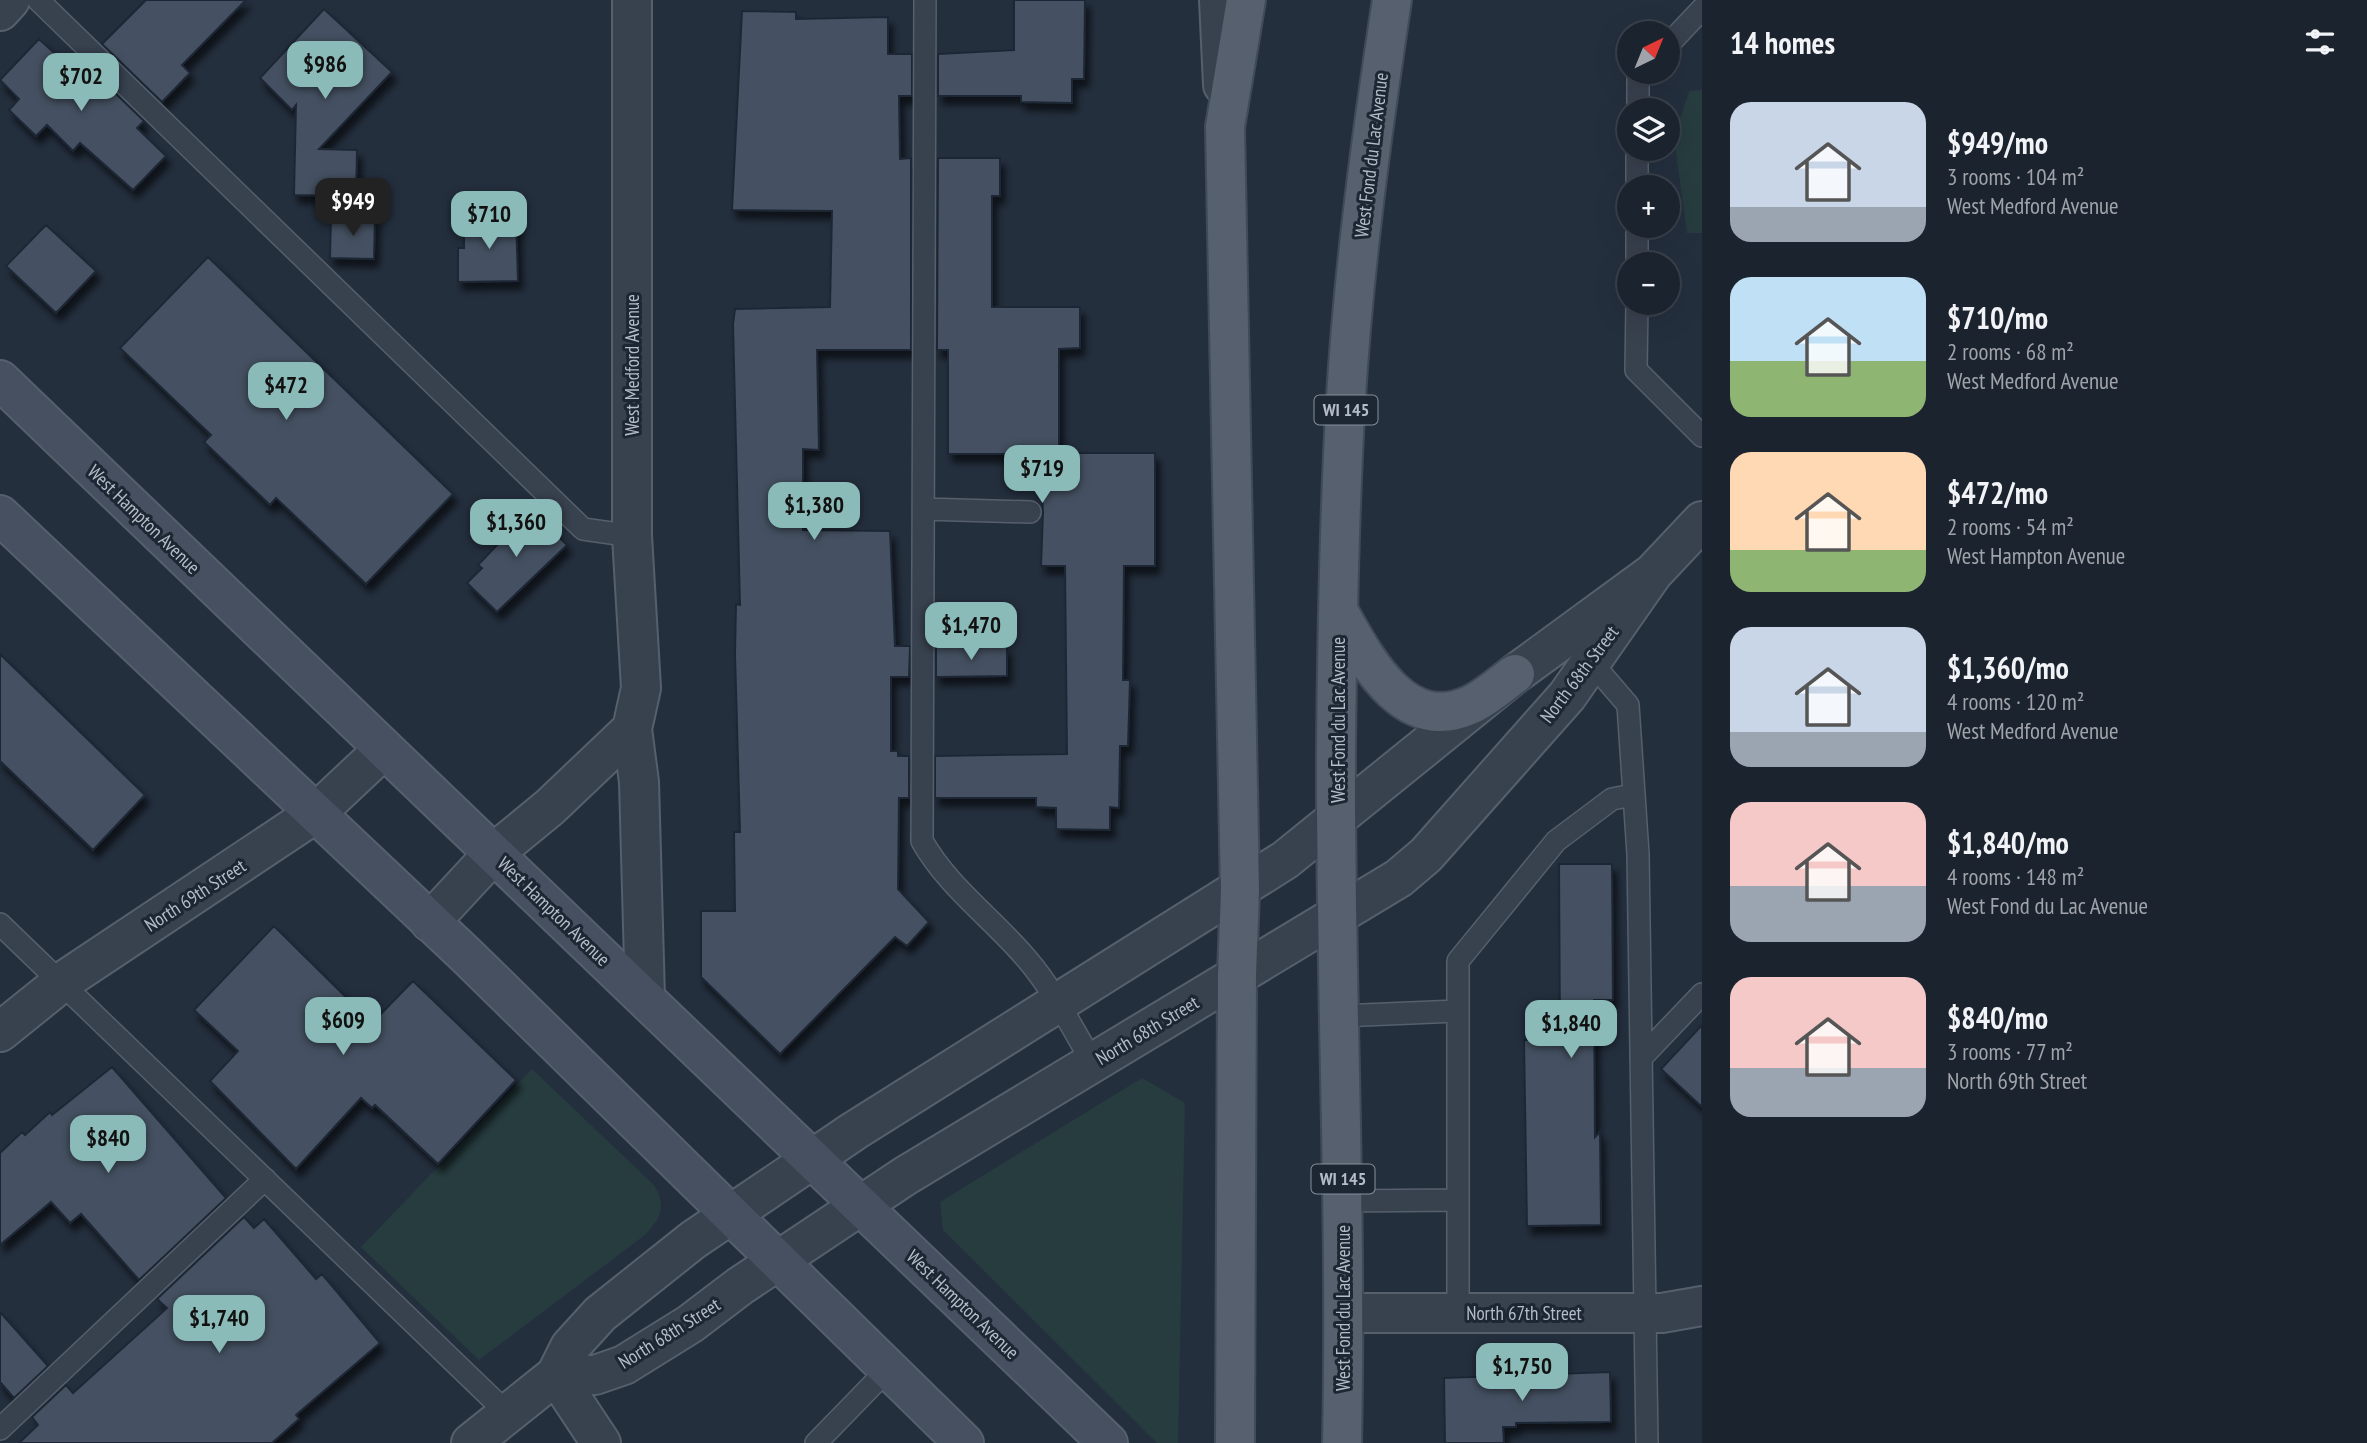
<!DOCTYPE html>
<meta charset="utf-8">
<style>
:root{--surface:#1b232e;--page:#282f3a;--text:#f1f3f6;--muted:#a0a4aa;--line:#39404a;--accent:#8bbbb9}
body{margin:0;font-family:"PT Sans Narrow",sans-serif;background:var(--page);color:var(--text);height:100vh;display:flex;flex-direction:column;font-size:26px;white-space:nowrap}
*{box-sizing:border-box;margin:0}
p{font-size:23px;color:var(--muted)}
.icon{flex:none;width:38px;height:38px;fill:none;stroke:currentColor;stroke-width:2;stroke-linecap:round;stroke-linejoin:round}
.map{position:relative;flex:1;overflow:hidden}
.panel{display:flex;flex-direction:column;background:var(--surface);width:665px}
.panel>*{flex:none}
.needle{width:46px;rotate:43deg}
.controls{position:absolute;left:1617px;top:21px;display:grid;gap:14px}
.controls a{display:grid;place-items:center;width:63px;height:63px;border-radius:50%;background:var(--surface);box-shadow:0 7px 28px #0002,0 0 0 2px var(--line);font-size:35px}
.price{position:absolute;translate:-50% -60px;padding:0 16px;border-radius:14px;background:var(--accent);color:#111;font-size:23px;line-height:46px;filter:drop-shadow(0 2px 4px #0008)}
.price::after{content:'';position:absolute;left:50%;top:42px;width:21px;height:16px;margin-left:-10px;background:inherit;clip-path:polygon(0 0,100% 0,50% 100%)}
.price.active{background:#222;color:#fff}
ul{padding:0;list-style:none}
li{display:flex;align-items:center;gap:21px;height:175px;padding:0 28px}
li span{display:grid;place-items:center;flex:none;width:196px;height:140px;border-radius:21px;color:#555}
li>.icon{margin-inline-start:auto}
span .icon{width:84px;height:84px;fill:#fffc;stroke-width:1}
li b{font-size:30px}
h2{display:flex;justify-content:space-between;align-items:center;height:84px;padding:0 28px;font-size:30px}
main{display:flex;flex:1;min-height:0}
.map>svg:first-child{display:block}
.green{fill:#263c3f}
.building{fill:#455162;stroke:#1f2835;stroke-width:2;filter:url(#shadow)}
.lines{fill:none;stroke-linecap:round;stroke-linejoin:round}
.service-casing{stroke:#565f6c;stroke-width:24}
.minor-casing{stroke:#565f6c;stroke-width:42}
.tertiary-casing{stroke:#565f6c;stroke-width:42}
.secondary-casing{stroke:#565f6c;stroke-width:42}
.primary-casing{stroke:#414a57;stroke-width:42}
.service{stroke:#38414e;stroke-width:21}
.minor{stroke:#38414e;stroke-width:38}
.tertiary{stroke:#38414e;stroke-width:38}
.secondary{stroke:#465061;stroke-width:38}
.primary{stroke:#56606e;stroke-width:38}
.labels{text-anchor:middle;stroke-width:6;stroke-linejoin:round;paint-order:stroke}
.shield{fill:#1d2633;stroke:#878f9c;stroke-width:2}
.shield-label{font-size:18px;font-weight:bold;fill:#b4bcc9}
.street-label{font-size:19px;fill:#b4bcc9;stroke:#1d2633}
</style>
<main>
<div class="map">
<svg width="1702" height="1443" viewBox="0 0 1702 1443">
<defs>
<filter id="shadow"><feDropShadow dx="4.5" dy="8" stdDeviation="3.5" flood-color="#0009"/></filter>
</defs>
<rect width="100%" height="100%" fill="#242f3e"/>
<path class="green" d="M1702,90V233H1687L1674,139L1689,91Z
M532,1069L654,1185C667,1206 661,1218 645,1235L479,1360L361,1247Z
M1142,1078L1185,1103L1178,1443H1157L943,1230L940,1202Z"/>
<path class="building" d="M146,0H246L182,65L190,73L162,102L102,44Z
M1014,0H1085L1084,79H1072V103L1021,102V96H938V54L1014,50Z
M324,9L392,72L319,149L357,150L356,196L294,195L296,105L292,110L260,78Z
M742,11L796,12V19L888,17V54H912V96H899L900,159L911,158V350H817L819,450L803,449V530L890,531L895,646H910L909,677H891V751H898V756H909V798H899L898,889L929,922L907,946L895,937L780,1054L701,977V911H735L734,832H740L735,654L736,604L740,605L733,324L735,309L830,307L832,211L732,210Z
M39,39L75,72L84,63L144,121L137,128L166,156L133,190L80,143L73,151L47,125L36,136L9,110L19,99L0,80Z
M938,158H1000V196H992V307H1080V348L1059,349V453H1155V566H1124L1123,680H1130L1128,746H1120L1119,808L1110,807V830L1056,829V808L1036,807V798H935V756L1067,754L1065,566H1041L1043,512L1040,454H948V350H937Z
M331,217H375L374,259L330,258Z
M516,217L518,281L458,282V248H464V218Z
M46,225L96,271L56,313L6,266Z
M208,257L453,494L366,584L276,498L270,505L204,442L211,435L120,348Z
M526,505L567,545L497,612L467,583L482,568L478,565L498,544L494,539Z
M936,646L1007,647V676L936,677Z
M0,654L145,795L93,850L0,761Z
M1559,864H1612L1613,1000H1594L1595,1137L1600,1132L1601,1225L1527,1226L1524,1040H1560Z
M274,926L372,1023L413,981L516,1080L438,1164L375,1105L372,1108L361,1098L296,1169L210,1081L238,1051L194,1010Z
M1702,1025V1107L1661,1069Z
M112,1067L226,1198L139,1280L81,1214L70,1223L51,1202L0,1245V1153L22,1132L25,1135L50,1112L52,1115Z
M244,1217L254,1228L264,1219L316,1279L322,1274L380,1343L296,1415L299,1419L272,1443H19L38,1425L32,1417L66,1385L73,1393L167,1308L157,1299Z
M0,1312L48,1366L14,1398L0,1382Z
M1610,1372L1611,1422L1516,1423V1427H1503L1504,1443H1445L1444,1378Z"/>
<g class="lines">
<defs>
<path id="service" d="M38,0L583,529L632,536
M925,0L922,841C948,887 992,918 1026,958C1053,989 1072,1028 1093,1063
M1668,45L1702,9
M1638,110V76L1642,72
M1637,187V149
M1637,264V226
M1637,303L1636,370L1702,436
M924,509L1030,512
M1586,656L1628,705L1638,854L1647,1443
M0,924L507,1413
M1340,1016L1457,1011
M1641,1058L1702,994
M1343,1201L1457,1200
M1458,1313V961L1556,841L1612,799L1633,795
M0,1429L265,1179
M816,1443L888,1369"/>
<path id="minor" d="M632,0V536L641,688L632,729L639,782L645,998
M0,11L10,0
M430,922L494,853L550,807L632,729
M0,1032L62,982L316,813L383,750
M1345,1313H1662L1702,1306
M556,1375L601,1443"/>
<path id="tertiary" d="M1219,0L1223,85
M556,1375H595L624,1365L690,1324L740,1286L905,1176L1399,878L1426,855L1567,696L1653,573L1702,521
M471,1443L556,1375L570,1347L600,1314L693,1240L854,1131L1285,860L1515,674L1653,573"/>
<path id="secondary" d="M0,380L1108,1443
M0,515L467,956L964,1443"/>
<path id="primary" d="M1339,612C1366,660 1404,735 1470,705C1486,698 1501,684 1515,674
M1235,1443L1237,975L1240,890L1225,127L1246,0
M1342,1443C1347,1213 1335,983 1336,753C1337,634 1339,515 1346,397C1354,264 1372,132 1392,0"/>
</defs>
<use href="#service" class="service-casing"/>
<use href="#minor" class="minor-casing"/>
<use href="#tertiary" class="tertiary-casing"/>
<use href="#secondary" class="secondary-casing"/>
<use href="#primary" class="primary-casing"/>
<use href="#service" class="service"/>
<use href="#minor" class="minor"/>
<use href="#tertiary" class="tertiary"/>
<use href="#secondary" class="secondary"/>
<use href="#primary" class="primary"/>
</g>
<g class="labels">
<g class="shield">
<rect x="1314.5" y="395.5" width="63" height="29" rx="5"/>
<rect x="1311.5" y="1164.5" width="63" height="29" rx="5"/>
</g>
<g class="shield-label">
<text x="1346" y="416">WI 145</text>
<text x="1343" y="1185">WI 145</text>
</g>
<g class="street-label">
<text transform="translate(1371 155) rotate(-83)" y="7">West Fond du Lac Avenue</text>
<text transform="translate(632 365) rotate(-90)" y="7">West Medford Avenue</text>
<text transform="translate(144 519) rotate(44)" y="7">West Hampton Avenue</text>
<text transform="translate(1579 674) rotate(-53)" y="7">North 68th Street</text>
<text transform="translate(1338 720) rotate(-90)" y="7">West Fond du Lac Avenue</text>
<text transform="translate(195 895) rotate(-33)" y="7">North 69th Street</text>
<text transform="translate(554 911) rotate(44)" y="7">West Hampton Avenue</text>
<text transform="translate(1147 1030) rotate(-31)" y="7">North 68th Street</text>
<text transform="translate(963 1304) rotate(44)" y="7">West Hampton Avenue</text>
<text transform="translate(1343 1308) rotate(-90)" y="7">West Fond du Lac Avenue</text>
<text x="1524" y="1320">North 67th Street</text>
<text transform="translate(669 1333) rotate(-32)" y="7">North 68th Street</text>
</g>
</g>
</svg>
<div class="controls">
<a><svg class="needle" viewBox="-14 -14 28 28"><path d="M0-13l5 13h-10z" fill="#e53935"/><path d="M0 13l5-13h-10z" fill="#a0a4aa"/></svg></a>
<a><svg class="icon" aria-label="layers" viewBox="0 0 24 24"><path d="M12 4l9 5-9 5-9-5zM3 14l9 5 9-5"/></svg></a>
<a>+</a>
<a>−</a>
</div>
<b class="price" style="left:325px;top:101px">$986</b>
<b class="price" style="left:81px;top:113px">$702</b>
<b class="price active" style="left:353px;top:238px">$949</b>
<b class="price" style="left:489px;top:251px">$710</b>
<b class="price" style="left:286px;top:422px">$472</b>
<b class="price" style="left:1042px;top:505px">$719</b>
<b class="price" style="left:814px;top:542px">$1,380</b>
<b class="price" style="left:516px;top:559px">$1,360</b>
<b class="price" style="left:971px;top:662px">$1,470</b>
<b class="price" style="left:343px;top:1057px">$609</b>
<b class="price" style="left:1571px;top:1060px">$1,840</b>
<b class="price" style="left:108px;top:1175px">$840</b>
<b class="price" style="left:219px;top:1355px">$1,740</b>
<b class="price" style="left:1522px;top:1403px">$1,750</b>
</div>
<section class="panel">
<h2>14 homes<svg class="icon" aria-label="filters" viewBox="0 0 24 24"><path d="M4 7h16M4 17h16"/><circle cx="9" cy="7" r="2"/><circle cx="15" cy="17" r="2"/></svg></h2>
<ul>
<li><span style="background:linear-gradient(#c9d6e8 75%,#9aa5b1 0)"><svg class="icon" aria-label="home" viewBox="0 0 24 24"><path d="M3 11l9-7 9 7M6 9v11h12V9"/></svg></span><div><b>$949/mo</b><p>3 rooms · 104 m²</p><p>West Medford Avenue</p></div></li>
<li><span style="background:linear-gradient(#bfe0f5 60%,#8fb573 0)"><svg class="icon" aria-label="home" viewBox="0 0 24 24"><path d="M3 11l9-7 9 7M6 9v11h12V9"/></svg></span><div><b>$710/mo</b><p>2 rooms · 68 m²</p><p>West Medford Avenue</p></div></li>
<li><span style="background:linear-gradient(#ffd9b3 70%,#8fb573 0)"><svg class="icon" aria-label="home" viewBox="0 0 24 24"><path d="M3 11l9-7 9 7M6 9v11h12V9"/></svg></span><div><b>$472/mo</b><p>2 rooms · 54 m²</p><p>West Hampton Avenue</p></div></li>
<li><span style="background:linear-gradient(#c9d6e8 75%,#9aa5b1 0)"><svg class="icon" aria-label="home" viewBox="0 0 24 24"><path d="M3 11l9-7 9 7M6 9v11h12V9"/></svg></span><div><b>$1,360/mo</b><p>4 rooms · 120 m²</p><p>West Medford Avenue</p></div></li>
<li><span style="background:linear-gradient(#f6c9c9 60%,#9aa5b1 0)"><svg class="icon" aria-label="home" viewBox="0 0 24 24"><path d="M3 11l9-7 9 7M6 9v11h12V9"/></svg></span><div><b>$1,840/mo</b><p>4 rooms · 148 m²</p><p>West Fond du Lac Avenue</p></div></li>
<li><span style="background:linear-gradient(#f6c9c9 65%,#9aa5b1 0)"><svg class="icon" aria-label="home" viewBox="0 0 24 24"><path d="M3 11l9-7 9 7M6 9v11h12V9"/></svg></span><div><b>$840/mo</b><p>3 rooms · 77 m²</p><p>North 69th Street</p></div></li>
</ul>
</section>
</main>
